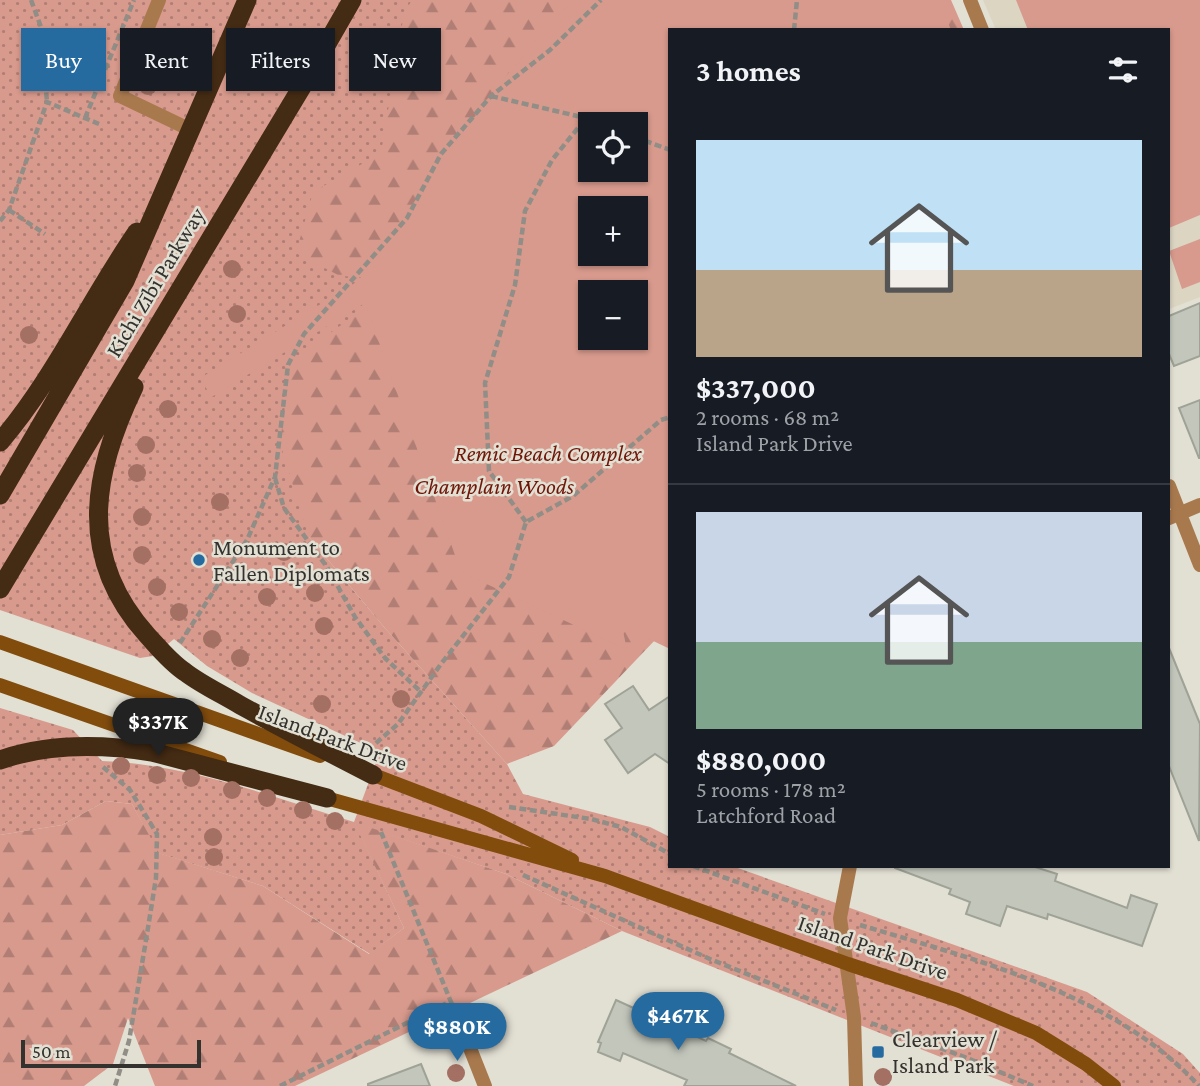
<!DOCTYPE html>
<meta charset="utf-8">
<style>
:root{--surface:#171b24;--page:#242831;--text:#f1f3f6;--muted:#9ea1a6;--line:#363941;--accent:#266ba0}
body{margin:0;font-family:"Crimson Pro",serif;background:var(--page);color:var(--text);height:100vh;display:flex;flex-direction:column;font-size:26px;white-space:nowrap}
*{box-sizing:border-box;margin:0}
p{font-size:23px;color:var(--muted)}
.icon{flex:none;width:38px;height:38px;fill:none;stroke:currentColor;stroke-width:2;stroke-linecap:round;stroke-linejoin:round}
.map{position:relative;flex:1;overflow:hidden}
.side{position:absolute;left:668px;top:28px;width:502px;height:840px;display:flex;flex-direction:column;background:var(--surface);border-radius:0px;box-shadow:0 2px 5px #0004}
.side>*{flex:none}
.banner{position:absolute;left:21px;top:28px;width:542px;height:63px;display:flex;gap:14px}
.tools{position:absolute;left:578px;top:112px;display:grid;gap:14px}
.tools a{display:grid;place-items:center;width:70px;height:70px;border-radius:0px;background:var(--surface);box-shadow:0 2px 5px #0004;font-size:35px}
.scale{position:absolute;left:21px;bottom:18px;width:180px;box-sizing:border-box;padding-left:7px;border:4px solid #34322e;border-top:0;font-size:19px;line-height:24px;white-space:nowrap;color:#34322e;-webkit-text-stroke:5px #e2dfd3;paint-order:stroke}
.price{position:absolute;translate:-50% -60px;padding:0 16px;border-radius:24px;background:var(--accent);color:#fff;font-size:23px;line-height:46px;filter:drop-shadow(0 2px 4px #0008)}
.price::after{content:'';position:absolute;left:50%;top:42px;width:21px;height:16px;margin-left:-10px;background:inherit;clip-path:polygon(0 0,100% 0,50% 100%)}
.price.current{background:#222;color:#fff}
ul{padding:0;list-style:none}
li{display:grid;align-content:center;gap:14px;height:371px;padding:0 28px}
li+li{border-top:2px solid var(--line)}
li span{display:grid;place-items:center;height:217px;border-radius:0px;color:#555}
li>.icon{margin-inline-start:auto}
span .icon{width:126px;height:126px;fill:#fffc;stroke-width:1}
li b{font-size:30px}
h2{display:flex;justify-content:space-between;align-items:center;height:84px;padding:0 28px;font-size:30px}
.pill{padding:0 24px;border-radius:0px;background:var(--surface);box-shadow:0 2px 5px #0004;font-size:24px;line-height:63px}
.pill.current{background:var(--accent);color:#fff}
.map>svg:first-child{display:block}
.built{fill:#dbd5c2}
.grass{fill:url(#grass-dots)}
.forest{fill:url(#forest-firs);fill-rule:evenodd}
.park{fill:#d89a8d;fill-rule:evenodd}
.building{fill:#c2c6bb;stroke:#9ea297;stroke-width:2}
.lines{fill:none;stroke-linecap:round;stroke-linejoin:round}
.path{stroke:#908e86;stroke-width:4.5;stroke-dasharray:7 3.5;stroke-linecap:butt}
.service{stroke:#a9794e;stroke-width:14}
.minor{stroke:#a9794e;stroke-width:14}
.secondary{stroke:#824c0d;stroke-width:14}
.trunk{stroke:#442b14;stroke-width:19}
.tree{fill:#a37063}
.poi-dot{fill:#266ba0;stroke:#e2dfd3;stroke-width:2.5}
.labels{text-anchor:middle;stroke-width:5;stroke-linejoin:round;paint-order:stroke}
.street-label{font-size:23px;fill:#34322e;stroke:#e2dfd3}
.park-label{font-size:23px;font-style:italic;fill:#6f1608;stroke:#e2dfd3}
.poi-label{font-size:23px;fill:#34322e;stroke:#e2dfd3;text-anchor:start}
</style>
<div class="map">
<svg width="1200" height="1086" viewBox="0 0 1200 1086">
<defs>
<pattern id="grass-dots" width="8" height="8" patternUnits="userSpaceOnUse" patternTransform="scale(1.75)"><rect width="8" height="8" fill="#d89a8d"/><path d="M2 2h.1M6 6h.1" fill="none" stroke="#b07e74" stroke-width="1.8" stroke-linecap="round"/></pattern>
<pattern id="forest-firs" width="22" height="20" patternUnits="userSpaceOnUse" patternTransform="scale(1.75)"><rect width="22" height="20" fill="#d89a8d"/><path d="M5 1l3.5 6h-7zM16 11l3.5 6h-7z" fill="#b07e74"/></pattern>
</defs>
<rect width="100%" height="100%" fill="#e2dfd3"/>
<path class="built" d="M983,0H1200V297L1169,309V30H996Z"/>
<path class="grass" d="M0,0H569L377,278L309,537L384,627L507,764L523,794L650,827L670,837V866H732L1087,992L1183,1054L1200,1073V1086H1014L622,931L506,874L355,823L404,928L370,954L263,886L158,853L132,804L106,801L62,825L0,835V708L73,730L102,761C188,764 272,797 354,822L380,752L252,693L207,666L174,639L153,656L140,658L0,610Z"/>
<path class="forest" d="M412,0H951L964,30H670L656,639L554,746L507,764L384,627L309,537L280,443L291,362L371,303L377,278L340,276L296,253L313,192L381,153L404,13ZM590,124H635V170H590ZM590,208H635V254H590ZM590,292H635V338H590Z
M106,801L132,804L159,853L263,886L369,954L404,928L354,822L506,874L622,931L295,1086H155L128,1018L113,1064L84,1086H0V835L62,825Z"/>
<path class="park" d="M572,0H939L951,30H670V649L622,626L627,650L461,572L365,303L210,398L202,377L358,281L493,91ZM635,124V170H590V124ZM635,208V254H590V208ZM590,292H635V338H590Z
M1016,0H1200V215L1169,228V30H1028Z
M1200,239V282L1182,289L1169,251Z"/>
<path class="building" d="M1200,303V356L1174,366L1169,354V316Z
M1200,400V458H1199L1179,408Z
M1169,648L1200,724L1199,841L1169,766Z
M633,686L649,710L670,696V764L655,754L628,773L605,740L622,728L605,704Z
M895,866H1032L1057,874L1055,881L1127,908L1131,895L1157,904L1142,946L1048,914L1047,919L1007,906L1000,926L966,914L970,902L949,894L951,889L895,868Z
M616,1000L706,1041L708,1038L731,1049L729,1053L796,1086H684L687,1080L623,1053L620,1061L598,1052L601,1043L598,1042Z
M421,1064L430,1086H368V1084Z"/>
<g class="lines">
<path class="path" d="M31,0L41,27L47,102
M794,30L797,0
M491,96L586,118L601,124
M85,118L134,0
M635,137L670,150
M9,210L45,234
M0,221L9,210L47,102L99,124
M275,478L284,508L327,567L355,617L385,658L421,692
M526,522L489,471L485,383L515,285L525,211L552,160L586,118
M180,643L247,540L275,477L288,365L304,334L407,218L441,154L491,96L550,50L601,0
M368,750L398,724L441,664L509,577L526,522L573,496L661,420L670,417
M103,767L130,790L157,834L156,878L147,934L129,1041L115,1086
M509,807L591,819L621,827L670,854
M381,832L456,1014
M693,866L825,914
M523,875L710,959L836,1010
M860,925C976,960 1115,994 1199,1086
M871,1023L962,1056L1033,1086
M280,1086L451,1001"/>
<path class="service" d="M159,0L120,96L191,130"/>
<path class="minor" d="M970,0L982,30
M1169,486L1200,565
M1169,518L1200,505
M850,866L840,918L854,1017L856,1086
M462,1028L485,1086"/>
<path class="secondary" d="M0,642L320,756
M0,685L220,762
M366,772L481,816L572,860
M319,796L605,876L848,964L957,1000L1036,1033L1086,1064L1114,1086"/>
<path class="trunk" d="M134,387C92,474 77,557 147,635C159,648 170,662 185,672C202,685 222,694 240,705C284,729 328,752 373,775
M0,442C54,379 90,300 137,232
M0,495L125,281L247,0
M0,589L309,75L352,0
M0,760C49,743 101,744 152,752L327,798"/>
</g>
<g class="tree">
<circle cx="269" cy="68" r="9"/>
<circle cx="148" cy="86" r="9"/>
<circle cx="232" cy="269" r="9"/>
<circle cx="237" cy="314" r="9"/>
<circle cx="29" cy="335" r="9"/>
<circle cx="168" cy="409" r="9"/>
<circle cx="146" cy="445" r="9"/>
<circle cx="137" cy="473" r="9"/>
<circle cx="220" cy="502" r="9"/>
<circle cx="142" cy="517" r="9"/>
<circle cx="284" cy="552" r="9"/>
<circle cx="142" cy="555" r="9"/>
<circle cx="157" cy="587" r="9"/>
<circle cx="315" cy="593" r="9"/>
<circle cx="267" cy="597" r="9"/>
<circle cx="179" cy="612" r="9"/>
<circle cx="324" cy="626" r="9"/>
<circle cx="212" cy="639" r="9"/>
<circle cx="240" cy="658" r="9"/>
<circle cx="401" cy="699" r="9"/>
<circle cx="322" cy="704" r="9"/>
<circle cx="121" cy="766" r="9"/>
<circle cx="157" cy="775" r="9"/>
<circle cx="191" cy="778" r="9"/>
<circle cx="232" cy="790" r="9"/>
<circle cx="267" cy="798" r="9"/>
<circle cx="303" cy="810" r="9"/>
<circle cx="335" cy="821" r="9"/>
<circle cx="213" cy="837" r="9"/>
<circle cx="214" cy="857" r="9"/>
<circle cx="449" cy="1040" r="9"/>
<circle cx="456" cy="1073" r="9"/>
<circle cx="883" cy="1077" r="9"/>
</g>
<g class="poi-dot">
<circle cx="199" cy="560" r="7"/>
<rect x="871" y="1045" width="14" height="14" rx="3.5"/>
</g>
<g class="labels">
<g class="street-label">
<text transform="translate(155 282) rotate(-59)" y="8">Kichi Zībī Parkway</text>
<text transform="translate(333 737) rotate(20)" y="8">Island Park Drive</text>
<text transform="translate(873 947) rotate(19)" y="8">Island Park Drive</text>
</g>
<g class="park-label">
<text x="548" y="461">Remic Beach Complex</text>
<text x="494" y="494">Champlain Woods</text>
</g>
<g class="poi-label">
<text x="213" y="555">Monument to<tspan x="213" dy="26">Fallen Diplomats</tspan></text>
<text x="892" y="1047">Clearview /<tspan x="892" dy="26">Island Park</tspan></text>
</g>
</g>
</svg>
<div class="tools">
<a><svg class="icon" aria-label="locate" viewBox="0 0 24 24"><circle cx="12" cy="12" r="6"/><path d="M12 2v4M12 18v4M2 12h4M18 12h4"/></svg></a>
<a>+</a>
<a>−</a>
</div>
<div class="scale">50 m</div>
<b class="price current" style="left:158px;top:758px">$337K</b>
<b class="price" style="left:678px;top:1052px">$467K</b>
<b class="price" style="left:457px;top:1063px">$880K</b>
<div class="banner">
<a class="pill current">Buy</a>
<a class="pill">Rent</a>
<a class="pill">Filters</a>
<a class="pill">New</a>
</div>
<section class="side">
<h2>3 homes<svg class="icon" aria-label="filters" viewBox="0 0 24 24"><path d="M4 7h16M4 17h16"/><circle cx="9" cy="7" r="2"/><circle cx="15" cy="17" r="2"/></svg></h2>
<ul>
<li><span style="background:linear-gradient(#bfe0f5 60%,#b9a48a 0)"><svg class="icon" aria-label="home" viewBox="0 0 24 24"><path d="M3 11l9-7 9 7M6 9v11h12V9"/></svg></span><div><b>$337,000</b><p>2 rooms · 68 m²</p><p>Island Park Drive</p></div></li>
<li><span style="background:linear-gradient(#c9d6e8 60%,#7fa58c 0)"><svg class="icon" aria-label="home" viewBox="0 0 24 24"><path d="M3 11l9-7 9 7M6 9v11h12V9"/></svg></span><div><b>$880,000</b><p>5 rooms · 178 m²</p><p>Latchford Road</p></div></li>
</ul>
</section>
</div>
